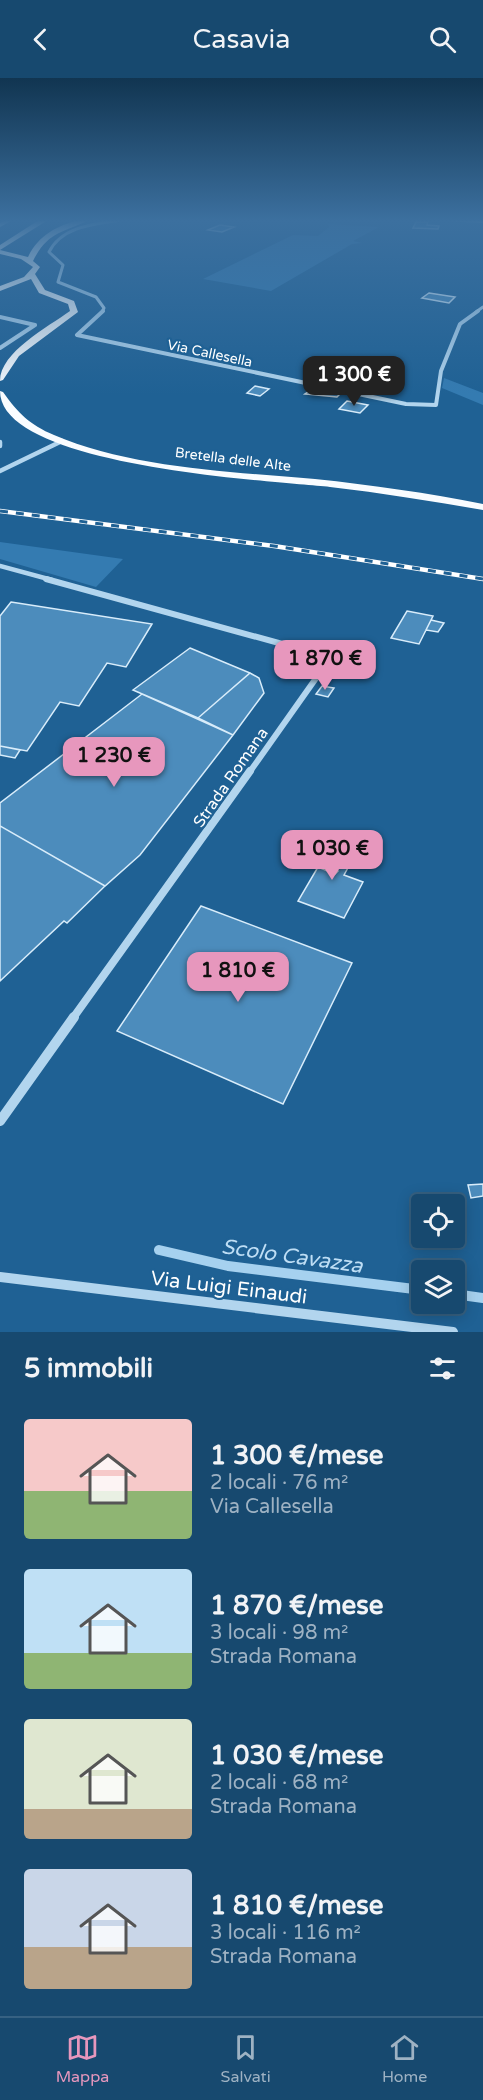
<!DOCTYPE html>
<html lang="it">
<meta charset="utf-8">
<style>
:root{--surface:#17496f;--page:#205074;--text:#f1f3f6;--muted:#9eb2c3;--line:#366182;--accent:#e797bd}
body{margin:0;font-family:"Varela Round",sans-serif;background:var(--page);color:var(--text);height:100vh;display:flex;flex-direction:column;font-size:22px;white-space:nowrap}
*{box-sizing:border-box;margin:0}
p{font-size:20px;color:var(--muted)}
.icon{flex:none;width:33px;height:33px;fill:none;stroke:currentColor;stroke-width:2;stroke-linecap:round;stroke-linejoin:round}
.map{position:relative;height:1254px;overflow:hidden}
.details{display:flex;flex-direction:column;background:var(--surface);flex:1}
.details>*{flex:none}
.buttons{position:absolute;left:411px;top:1116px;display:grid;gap:12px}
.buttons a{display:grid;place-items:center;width:54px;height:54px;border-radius:6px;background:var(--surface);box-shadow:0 3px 15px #0003,0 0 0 2px var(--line);font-size:30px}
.price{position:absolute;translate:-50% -51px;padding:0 14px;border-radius:12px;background:var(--accent);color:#111;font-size:20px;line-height:39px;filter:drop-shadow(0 2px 3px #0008)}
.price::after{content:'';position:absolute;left:50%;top:36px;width:18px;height:14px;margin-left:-9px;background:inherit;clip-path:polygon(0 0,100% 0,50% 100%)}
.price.on{background:#222;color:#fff}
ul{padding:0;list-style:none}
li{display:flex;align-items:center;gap:18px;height:150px;padding:0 24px}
li span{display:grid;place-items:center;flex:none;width:168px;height:120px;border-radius:6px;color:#555}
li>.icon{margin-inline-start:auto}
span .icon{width:72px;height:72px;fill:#fffc;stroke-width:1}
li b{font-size:26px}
h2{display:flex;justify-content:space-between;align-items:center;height:72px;padding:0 24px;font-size:26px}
header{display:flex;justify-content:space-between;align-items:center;height:78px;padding:0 24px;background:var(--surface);font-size:27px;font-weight:600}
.tabs{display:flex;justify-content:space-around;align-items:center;height:84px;border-top:2px solid var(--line);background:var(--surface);font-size:16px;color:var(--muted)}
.tabs a{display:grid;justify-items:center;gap:3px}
.tabs .on{color:var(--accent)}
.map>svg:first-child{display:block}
.green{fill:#347bb1}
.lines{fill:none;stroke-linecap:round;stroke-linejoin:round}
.stream-far1{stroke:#a6d1ef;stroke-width:3}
.stream{stroke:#a6d1ef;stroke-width:10}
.building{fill:#4c8cbc;stroke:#d8ecfa;stroke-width:1.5}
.street-far5{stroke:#b2d5ee;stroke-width:3}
.street-far4{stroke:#b2d5ee;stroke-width:4}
.street-far3{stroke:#b2d5ee;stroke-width:4.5}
.street-far2{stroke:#b2d5ee;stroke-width:6}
.street-far1{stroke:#b2d5ee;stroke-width:8}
.street{stroke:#b2d5ee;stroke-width:10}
.secondary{fill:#dfeefa;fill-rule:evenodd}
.primary{fill:#f9fcff;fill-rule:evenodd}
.highway{fill:#fff;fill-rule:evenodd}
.rail-casing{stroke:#fff;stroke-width:4.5}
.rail{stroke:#1f6194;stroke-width:3;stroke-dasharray:8;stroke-linecap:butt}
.labels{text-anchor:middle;stroke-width:4.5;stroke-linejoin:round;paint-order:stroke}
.far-street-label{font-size:14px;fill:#fff;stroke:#1f6194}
.street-label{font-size:16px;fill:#fff;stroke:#1f6194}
.near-street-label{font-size:20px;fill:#fff;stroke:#1f6194}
.near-water-label{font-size:21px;font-style:italic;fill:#bedef5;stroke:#1f6194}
</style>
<header><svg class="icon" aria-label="back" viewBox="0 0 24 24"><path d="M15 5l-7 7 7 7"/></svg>Casavia<svg class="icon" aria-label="search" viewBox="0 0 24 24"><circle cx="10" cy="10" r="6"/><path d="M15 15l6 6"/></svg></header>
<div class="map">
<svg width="483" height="1254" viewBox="0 0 483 1254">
<rect width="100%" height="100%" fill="#1f6194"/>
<path class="green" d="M328,146L379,149L353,163L362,165L352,166L271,213L203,201L293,157L318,158L329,149Z
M444,300L483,315V327L442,310Z
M0,464L123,481L96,509L0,481Z"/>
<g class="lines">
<path class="stream-far1" d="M468,142L483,143"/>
<path class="stream" d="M159,1172L228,1188L422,1212
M454,1216L483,1220"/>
</g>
<path class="building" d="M416,144H428L427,147L439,148L438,151L413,150Z
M220,147L234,149L222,154L208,152Z
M429,215L455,219L449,225L422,220Z
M255,308L269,311L260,318L247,315Z
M315,309L341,315L337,319L305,316Z
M347,323L368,327L360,335L339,331Z
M11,524L152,546L126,589L107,585L79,628L60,624L27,673L0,668V538Z
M407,533L433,538L419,566L391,560Z
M431,542L444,545L438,554L426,552Z
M190,570L250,595L198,640L133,612Z
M250,595L259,600L264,615L233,657L198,640Z
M322,608L334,610L328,619L316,616Z
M142,616L233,657L140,777L105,808L0,748V725Z
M0,668L20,672L15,680L0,677Z
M0,748L105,808L67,845L64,843L0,903Z
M316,766L342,775L347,767L362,773L358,780L354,779L344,797L363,804L344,840L298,823L318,789L335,796L338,793L307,782Z
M201,828L352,885L283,1026L117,953Z
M483,1106V1118L471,1120L468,1107Z"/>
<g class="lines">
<path class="street-far5" d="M102,234L104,230L96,219L58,204L63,187L49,174C62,148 95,146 121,142
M476,234L483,229"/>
<path class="street-far4" d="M103,233L77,257L406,326L436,327L441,293L460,246L478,233
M0,239L35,247
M0,270L35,247"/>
<path class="street-far3" d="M0,364V368
M0,393L62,363
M0,488L52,502"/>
<path class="street-far2" d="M46,501L315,575L321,586L319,596L249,695"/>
<path class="street-far1" d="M73,940L250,693"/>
<path class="street" d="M0,1043L74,939
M0,1199L453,1254"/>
<path class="secondary" d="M441,142L483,143V145L443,143Z"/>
<path class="primary" d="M6,142H13L0,149V145Z
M80,142H89C63,155 48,153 33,183L40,189L35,196L45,212L74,223L78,234L19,278L3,302L0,303C0,274 48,249 70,233L68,226L39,215L31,201L0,213V208L24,199L33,189L21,181L0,176V172L28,179C38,158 57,147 80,142Z
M0,313L3,314C18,335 30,347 54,357C130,390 234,394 315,401C372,407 428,415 483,426V432C432,423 381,415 330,409C273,403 0,389 0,313Z"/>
<path class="highway" d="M39,142H48L0,172V167Z"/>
<defs>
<path id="rail" d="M0,433L274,468L483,501"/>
</defs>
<use href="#rail" class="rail-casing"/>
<use href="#rail" class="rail"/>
</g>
<linearGradient id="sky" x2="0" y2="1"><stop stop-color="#113551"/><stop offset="0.45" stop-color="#3c709f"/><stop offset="1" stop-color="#3c709f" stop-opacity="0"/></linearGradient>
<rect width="483" height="317" fill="url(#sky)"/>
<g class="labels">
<g class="far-street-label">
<text transform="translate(210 275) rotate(12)" y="5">Via Callesella</text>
<text transform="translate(233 381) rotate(7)" y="5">Bretella delle Alte</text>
</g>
<g class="street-label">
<text transform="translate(230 699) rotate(-55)" y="6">Strada Romana</text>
</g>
<g class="near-street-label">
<text transform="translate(229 1209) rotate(7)" y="7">Via Luigi Einaudi</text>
</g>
<g class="near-water-label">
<text transform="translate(292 1178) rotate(8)" y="7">Scolo Cavazza</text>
</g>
</g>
</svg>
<div class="buttons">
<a><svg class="icon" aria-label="locate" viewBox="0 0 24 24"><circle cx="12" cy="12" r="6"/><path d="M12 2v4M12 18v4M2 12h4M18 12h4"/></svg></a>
<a><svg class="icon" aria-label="layers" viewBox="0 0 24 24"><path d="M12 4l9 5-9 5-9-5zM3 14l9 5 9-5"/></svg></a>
</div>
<b class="price on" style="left:354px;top:329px">1 300 €</b>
<b class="price" style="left:325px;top:613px">1 870 €</b>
<b class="price" style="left:114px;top:710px">1 230 €</b>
<b class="price" style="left:332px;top:803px">1 030 €</b>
<b class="price" style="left:238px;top:925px">1 810 €</b>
</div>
<section class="details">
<h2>5 immobili<svg class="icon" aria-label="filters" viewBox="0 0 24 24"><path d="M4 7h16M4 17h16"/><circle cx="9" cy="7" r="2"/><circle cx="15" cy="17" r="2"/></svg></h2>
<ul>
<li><span style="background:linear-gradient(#f6c9c9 60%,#8fb573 0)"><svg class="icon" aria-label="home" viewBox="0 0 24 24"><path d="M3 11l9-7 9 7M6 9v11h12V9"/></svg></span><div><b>1 300 €/mese</b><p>2 locali · 76 m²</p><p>Via Callesella</p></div></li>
<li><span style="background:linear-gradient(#bfe0f5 70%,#8fb573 0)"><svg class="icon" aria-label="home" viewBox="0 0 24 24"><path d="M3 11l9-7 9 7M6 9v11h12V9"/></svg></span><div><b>1 870 €/mese</b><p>3 locali · 98 m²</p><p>Strada Romana</p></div></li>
<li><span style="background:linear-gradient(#dfe7d0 75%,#b9a48a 0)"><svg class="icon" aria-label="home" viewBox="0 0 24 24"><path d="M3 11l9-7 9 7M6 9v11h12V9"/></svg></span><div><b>1 030 €/mese</b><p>2 locali · 68 m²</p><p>Strada Romana</p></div></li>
<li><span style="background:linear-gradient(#c9d6e8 65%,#b9a48a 0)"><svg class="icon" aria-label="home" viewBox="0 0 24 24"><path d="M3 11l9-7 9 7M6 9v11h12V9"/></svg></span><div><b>1 810 €/mese</b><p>3 locali · 116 m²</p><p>Strada Romana</p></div></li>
</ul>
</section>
<nav class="tabs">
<a class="on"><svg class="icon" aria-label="map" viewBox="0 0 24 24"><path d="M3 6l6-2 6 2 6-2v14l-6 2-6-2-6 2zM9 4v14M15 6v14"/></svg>Mappa</a>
<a><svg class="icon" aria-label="saved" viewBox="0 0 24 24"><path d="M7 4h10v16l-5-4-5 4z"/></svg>Salvati</a>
<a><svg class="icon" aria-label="home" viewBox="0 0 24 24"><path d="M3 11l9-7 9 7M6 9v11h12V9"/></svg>Home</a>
</nav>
